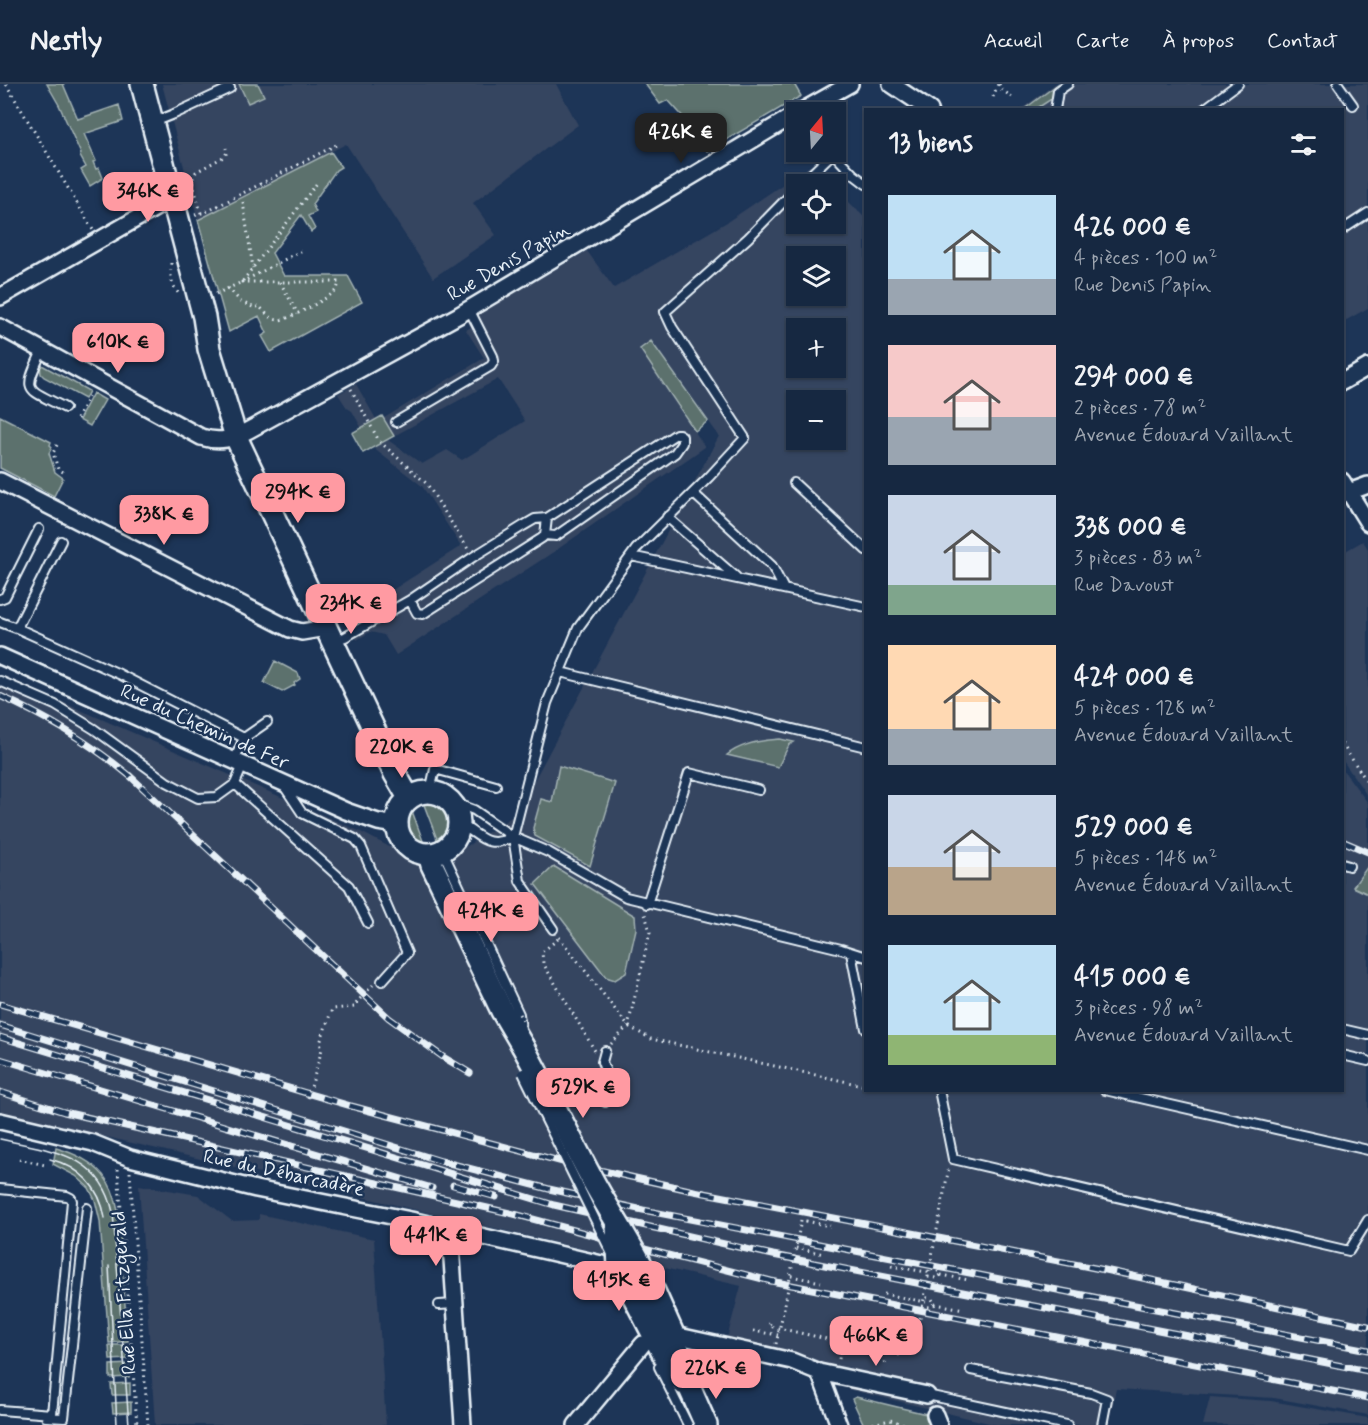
<!DOCTYPE html>
<html lang="fr">
<meta charset="utf-8">
<style>
:root{--surface:#162841;--page:#1f3048;--text:#f1f3f6;--muted:#9ea6b1;--line:#35445a;--accent:#ff9aa2}
body{margin:0;font-family:Mynerve,sans-serif;background:var(--page);color:var(--text);height:100vh;display:flex;flex-direction:column;font-size:22px;white-space:nowrap}
*{box-sizing:border-box;margin:0}
p{font-size:20px;color:var(--muted)}
.icon{flex:none;width:33px;height:33px;fill:none;stroke:currentColor;stroke-width:2;stroke-linecap:round;stroke-linejoin:round}
.map{position:relative;flex:1;overflow:hidden}
.sheet{position:absolute;left:864px;top:24px;width:480px;height:984px;display:flex;flex-direction:column;background:var(--surface);border-radius:0px;box-shadow:0 2px 4px #0004,0 0 0 2px var(--line)}
.sheet>*{flex:none}
.needle{width:39px;rotate:18deg}
.tools{position:absolute;left:786px;top:18px;display:grid;gap:12px}
.tools a{display:grid;place-items:center;width:60px;height:60px;border-radius:0px;background:var(--surface);box-shadow:0 2px 4px #0004,0 0 0 2px var(--line);font-size:30px}
.price{position:absolute;translate:-50% -51px;padding:0 14px;border-radius:12px;background:var(--accent);color:#111;font-size:20px;line-height:39px;filter:drop-shadow(0 2px 3px #0008)}
.price::after{content:'';position:absolute;left:50%;top:36px;width:18px;height:14px;margin-left:-9px;background:inherit;clip-path:polygon(0 0,100% 0,50% 100%)}
.price.current{background:#222;color:#fff}
ul{padding:0;list-style:none}
li{display:flex;align-items:center;gap:18px;height:150px;padding:0 24px}
li span{display:grid;place-items:center;flex:none;width:168px;height:120px;border-radius:0px;color:#555}
li>.icon{margin-inline-start:auto}
span .icon{width:72px;height:72px;fill:#fffc;stroke-width:1}
li b{font-size:26px}
h2{display:flex;justify-content:space-between;align-items:center;height:72px;padding:0 24px;font-size:26px}
header{display:flex;align-items:center;gap:36px;box-sizing:border-box;height:84px;padding:0 30px;background:var(--surface);border-bottom:2px solid var(--line)}
header strong{font-size:28px}
nav{display:flex;gap:33px;margin-inline-start:auto;font-size:21px}
.map>svg:first-child{display:block}
.built{fill:#344460;fill-rule:evenodd}
.green{fill:#5b716d;stroke:#a2b1b2;stroke-width:1.5}
.lines{fill:none;stroke-linecap:round;stroke-linejoin:round}
.lane-casing{stroke:#e8f1f8;stroke-width:12}
.street-casing{stroke:#e8f1f8;stroke-width:20}
.secondary-casing{stroke:#e8f1f8;stroke-width:26}
.path{stroke:#e8f1f8;stroke-width:3;stroke-dasharray:1.5 4.5;stroke-linecap:butt}
.lane{stroke:#1d3557;stroke-width:8}
.street{stroke:#1d3557;stroke-width:15}
.secondary{stroke:#1d3557;stroke-width:21}
.tram{stroke:#e8f1f8;stroke-width:1.5}
.rail-casing{stroke:#e8f1f8;stroke-width:7}
.rail{stroke:#1d3557;stroke-width:4.5;stroke-dasharray:14;stroke-linecap:butt}
.lane-bridge-casing{stroke:#e8f1f8;stroke-width:12;stroke-linecap:butt}
.secondary-bridge-casing{stroke:#e8f1f8;stroke-width:26;stroke-linecap:butt}
.path-bridge{stroke:#e8f1f8;stroke-width:3;stroke-dasharray:1.5 4.5;stroke-linecap:butt}
.lane-bridge{stroke:#1d3557;stroke-width:8}
.secondary-bridge{stroke:#1d3557;stroke-width:21}
.labels{text-anchor:middle;stroke-width:5;stroke-linejoin:round;paint-order:stroke}
.street-label{font-size:20px;fill:#e8f1f8;stroke:#1d3557}
</style>
<header>
<strong>Nestly</strong>
<nav><a>Accueil</a><a>Carte</a><a>À propos</a><a>Contact</a></nav>
</header>
<div class="map">
<svg width="1368" height="1341" viewBox="0 0 1368 1341">
<rect width="100%" height="100%" fill="#1d3557"/>
<filter id="ink" filterUnits="userSpaceOnUse"><feTurbulence type="fractalNoise" baseFrequency=".0167" numOctaves="2"/><feDisplacementMap in="SourceGraphic" scale="12" xChannelSelector="R" yChannelSelector="G"/><feConvolveMatrix kernelMatrix="1 2 1 2 8 2 1 2 1" color-interpolation-filters="sRGB"/></filter>
<g filter="url(#ink)">
<path class="built" d="M162,0H556L578,41L473,119L496,151L433,194L346,60L198,136Z
M1055,0H1368V224L1343,238L1342,26H1020Z
M810,82L831,100H796V140H836V105L865,134L866,1006H1342L1343,686L1368,719V1331L1274,1314L1116,1305L1108,1341H997L847,1305L849,1283L837,1286L827,1284L814,1275L727,1254L741,1202L0,1028V591L359,747L407,772L438,781L516,730L719,352L652,257L640,264L705,363L558,465L396,571L384,551L370,548L357,556L347,535L461,462L422,402L373,364L352,327L347,324L338,310L356,300L388,356L422,380L447,366L462,376L525,337L498,295L394,352L384,334L484,274L466,246L471,243L467,236L587,167L614,204L727,138ZM796,172H836V212H796ZM796,244H836V284H796ZM796,316H836V356H796Z
M1363,457L1368,465V713L1343,677L1342,469Z
M139,1101L198,1111L232,1137L259,1136V1130L374,1155L386,1341H155Z
M1210,1313L1271,1317L1368,1334V1341H1203Z"/>
<path class="green" d="M47,0H63L78,35L119,21L123,37L84,50L96,77L93,78L96,85L99,84L103,94L90,102L81,86L86,83L80,72L81,70L59,21Z
M239,0H258L264,12L248,19Z
M645,0H794L801,12L707,67L695,46L668,16L660,20Z
M1058,0L1056,12L1039,23V25L1023,26Z
M331,68L341,83L336,86L312,120L316,128L308,132L315,145L311,148L301,131L272,169L284,192H348L362,218L271,268L262,252L267,249L259,232L229,248L198,136Z
M651,257L708,337L695,347L640,265Z
M40,280L89,307L85,315L44,293L41,290Z
M93,309L105,316L90,342L79,336Z
M0,332L51,358L50,361L52,363L49,369L55,388L63,394L54,412L0,384Z
M382,332L394,352L363,369L352,349Z
M275,577L298,589L300,595L294,599L295,601L282,608L264,599Z
M780,655L794,658L789,661L778,683L727,671C742,659 761,656 780,655Z
M559,682L615,699L590,782L535,752L533,744L541,715L552,718Z
M430,717C448,722 455,745 437,755L423,718Z
M412,727L423,757L416,756C407,748 405,737 412,727Z
M1368,782V810L1353,803Z
M555,783L635,832L636,845L626,889L615,896L606,893L535,800L552,784Z
M56,1064C74,1069 90,1076 103,1091C123,1116 120,1154 122,1184C124,1209 126,1233 128,1257L109,1259L100,1137L95,1116L89,1104L76,1092L53,1080Z
M109,1261H127L128,1275L110,1276Z
M129,1280V1293L110,1294V1281Z
M130,1299V1311H112L111,1300Z
M856,1313L926,1330L931,1341H864L852,1315Z
M131,1318V1328L113,1329L112,1319Z"/>
<g class="lines">
<defs>
<path id="lane" d="M1338,0L1353,21
M1055,26L1058,7L1068,0
M1203,26L1238,0
M154,38L174,30L230,4
M832,68L853,90L866,100
M801,100L833,69
M1342,146L1368,129
M42,267C22,310 26,303 65,324
M396,338L491,282L494,277L493,272L469,225
M794,399L866,466
M693,409L772,482L784,505
M667,433L736,493
M61,457L19,540V545L119,590L244,654
M631,472L866,523
M0,515L5,513L39,445
M410,516L473,473L523,442L535,435L547,434
M0,538L19,545
M334,557L345,553L410,516L417,529L423,530L542,454L545,451L547,434L676,350H679L682,352V359L675,369L556,452L545,451
M560,588L866,663
M0,597L55,621L94,645L167,698L198,714L217,713L235,700L243,681
M234,677L244,654L267,638
M235,700L349,802L368,839
M284,702L302,729L355,755L361,762L407,869L382,897
M430,708L435,685L496,702
M450,717L474,726L513,753L548,768L626,813L841,865L866,873
M459,739C482,753 486,765 513,753
M442,766L519,930L521,945
M1342,780L1349,782
M647,820L689,689L759,706
M553,845L520,797L513,753L547,619L578,544L636,465L709,393L745,354L672,243L665,228L748,154L796,105
M851,869L866,945
M1342,945L1368,951
M605,967L602,978L610,998L605,1018
M1342,971L1368,977
M939,1006L953,1075L1349,1167L1368,1136
M1105,1006L1368,1066
M0,1105L67,1112L71,1114L72,1117L52,1330L0,1326
M439,1221L455,1220
M659,1283L688,1341
M971,1286L1091,1309L1107,1315L1102,1341
M927,1311L1067,1341
M46,1333L64,1334L87,1124"/>
<path id="street" d="M891,0L930,26
M800,28L850,0
M0,213L157,123L173,117
M0,243L201,353C220,359 232,355 249,346L459,231L796,30
M1342,298L1368,283
M0,397L290,545L302,548L326,544
M1342,397L1368,439
M1349,408L1368,401
M0,572L346,727L378,738L397,741
M0,1037L93,1059L130,1074L256,1105L411,1136L619,1184
M450,1145L463,1341
M665,1249L792,1277L819,1288L927,1311
M819,1288L839,1341
M935,1331L939,1341
M576,1341L643,1260"/>
<path id="secondary" d="M142,0L204,233L209,265L236,353L395,690L409,714
M397 739a31 31 0 1 1 62 0a31 31 0 1 1-62 0Z
M429,770L432,781L502,927L522,961
M619,1184L669,1281L684,1300
M648,1194L673,1250L691,1307L706,1341"/>
</defs>
<use href="#lane" class="lane-casing"/>
<use href="#street" class="street-casing"/>
<use href="#secondary" class="secondary-casing"/>
<path class="path" d="M6,0L93,146
M999,0L1002,6L1012,13
M993,13L998,0
M243,118L253,184
M201,129L192,96L196,88L225,72L227,68L226,64
M195,131L208,127L338,60
M171,179C170,192 171,201 180,211
M280,198L298,230
M228,204L241,218L255,224L259,222C265,228 270,235 278,236C287,237 331,213 336,206C338,204 338,201 339,198H242L301,167
M216,210L242,198L317,99
M351,305L379,357L427,400L468,465
M77,335L90,309
M57,361L53,369L58,385L65,389
M1342,660L1368,699
M405,760L411,771
M559,853L628,942L651,955L866,1002
M558,855L542,868L543,879L595,967
M611,960L628,942L650,848L645,830
M308,1014L322,965L320,959L332,925L355,923L357,918L373,901
M19,1075L45,1081
M118,1085L137,1341
M130,1088L148,1341
M806,1137L830,1142
M796,1164L824,1170
M891,1182L932,1189
M941,1191L969,1196
M791,1192L821,1198
M928,1193L936,1194L941,1191L937,1186L930,1185
M884,1210L926,1218
M935,1220L964,1225
M922,1222L930,1223L935,1220L932,1215L924,1213
M770,1239L769,1242L894,1270
M753,1247L778,1251
M776,1260L785,1220
M899,1263L910,1266
M886,1267L895,1263
M898,1271L912,1266L914,1250L918,1245L949,1083
M839,1275L846,1244
M885,1279L886,1275
M867,1341L890,1336L907,1341"/>
<use href="#lane" class="lane"/>
<use href="#street" class="street"/>
<use href="#secondary" class="secondary"/>
<path class="tram" d="M0,1055C51,1067 100,1069 113,1128L129,1341
M50,1075C80,1083 100,1103 105,1134
M109,1182L117,1341"/>
<defs>
<path id="rail" d="M0,612C47,633 90,659 130,692L389,934L443,973L470,989
M1342,757L1368,768
M0,920L351,1022L563,1078L694,1107L1100,1185L1368,1242
M0,941L441,1077L549,1105L643,1126L1368,1266
M0,953L554,1121L773,1171L1368,1287
M0,975L432,1104
M0,1008L64,1028L514,1130L652,1167L771,1197L1368,1314
M453,1101L496,1113"/>
</defs>
<use href="#rail" class="rail-casing"/>
<use href="#rail" class="rail"/>
<defs>
<path id="lane-bridge" d="M523,989L611,1168"/>
<path id="secondary-bridge" d="M522,961C547,1006 569,1052 593,1097C611,1130 632,1161 648,1194
M617,1141L619,1184"/>
</defs>
<use href="#lane-bridge" class="lane-bridge-casing"/>
<use href="#secondary-bridge" class="secondary-bridge-casing"/>
<path class="path-bridge" d="M519,930L528,945
M785,1220L801,1136L806,1137"/>
<use href="#lane-bridge" class="lane-bridge"/>
<use href="#secondary-bridge" class="secondary-bridge"/>
</g>
</g>
<g class="labels">
<g class="street-label">
<text transform="translate(508 177) rotate(-30)" y="7">Rue Denis Papin</text>
<text transform="translate(205 642) rotate(24)" y="7">Rue du Chemin de Fer</text>
<text transform="translate(284 1088) rotate(12)" y="7">Rue du Débarcadère</text>
<text transform="translate(123 1209) rotate(-94)" y="7">Rue Ella Fitzgerald</text>
</g>
</g>
</svg>
<div class="tools">
<a><svg class="needle" viewBox="-14 -14 28 28"><path d="M0-13l5 13h-10z" fill="#e53935"/><path d="M0 13l5-13h-10z" fill="#9ea6b1"/></svg></a>
<a><svg class="icon" aria-label="locate" viewBox="0 0 24 24"><circle cx="12" cy="12" r="6"/><path d="M12 2v4M12 18v4M2 12h4M18 12h4"/></svg></a>
<a><svg class="icon" aria-label="layers" viewBox="0 0 24 24"><path d="M12 4l9 5-9 5-9-5zM3 14l9 5 9-5"/></svg></a>
<a>+</a>
<a>−</a>
</div>
<b class="price current" style="left:681px;top:80px">426K €</b>
<b class="price" style="left:148px;top:139px">346K €</b>
<b class="price" style="left:118px;top:290px">610K €</b>
<b class="price" style="left:298px;top:440px">294K €</b>
<b class="price" style="left:164px;top:462px">338K €</b>
<b class="price" style="left:351px;top:551px">234K €</b>
<b class="price" style="left:402px;top:695px">220K €</b>
<b class="price" style="left:491px;top:859px">424K €</b>
<b class="price" style="left:583px;top:1035px">529K €</b>
<b class="price" style="left:436px;top:1183px">441K €</b>
<b class="price" style="left:619px;top:1228px">415K €</b>
<b class="price" style="left:876px;top:1283px">466K €</b>
<b class="price" style="left:716px;top:1316px">226K €</b>
<section class="sheet">
<h2>13 biens<svg class="icon" aria-label="filters" viewBox="0 0 24 24"><path d="M4 7h16M4 17h16"/><circle cx="9" cy="7" r="2"/><circle cx="15" cy="17" r="2"/></svg></h2>
<ul>
<li><span style="background:linear-gradient(#bfe0f5 70%,#9aa5b1 0)"><svg class="icon" aria-label="home" viewBox="0 0 24 24"><path d="M3 11l9-7 9 7M6 9v11h12V9"/></svg></span><div><b>426 000 €</b><p>4 pièces · 100 m²</p><p>Rue Denis Papin</p></div></li>
<li><span style="background:linear-gradient(#f6c9c9 60%,#9aa5b1 0)"><svg class="icon" aria-label="home" viewBox="0 0 24 24"><path d="M3 11l9-7 9 7M6 9v11h12V9"/></svg></span><div><b>294 000 €</b><p>2 pièces · 78 m²</p><p>Avenue Édouard Vaillant</p></div></li>
<li><span style="background:linear-gradient(#c9d6e8 75%,#7fa58c 0)"><svg class="icon" aria-label="home" viewBox="0 0 24 24"><path d="M3 11l9-7 9 7M6 9v11h12V9"/></svg></span><div><b>338 000 €</b><p>3 pièces · 83 m²</p><p>Rue Davoust</p></div></li>
<li><span style="background:linear-gradient(#ffd9b3 70%,#9aa5b1 0)"><svg class="icon" aria-label="home" viewBox="0 0 24 24"><path d="M3 11l9-7 9 7M6 9v11h12V9"/></svg></span><div><b>424 000 €</b><p>5 pièces · 128 m²</p><p>Avenue Édouard Vaillant</p></div></li>
<li><span style="background:linear-gradient(#c9d6e8 60%,#b9a48a 0)"><svg class="icon" aria-label="home" viewBox="0 0 24 24"><path d="M3 11l9-7 9 7M6 9v11h12V9"/></svg></span><div><b>529 000 €</b><p>5 pièces · 148 m²</p><p>Avenue Édouard Vaillant</p></div></li>
<li><span style="background:linear-gradient(#bfe0f5 75%,#8fb573 0)"><svg class="icon" aria-label="home" viewBox="0 0 24 24"><path d="M3 11l9-7 9 7M6 9v11h12V9"/></svg></span><div><b>415 000 €</b><p>3 pièces · 98 m²</p><p>Avenue Édouard Vaillant</p></div></li>
</ul>
</section>
</div>
